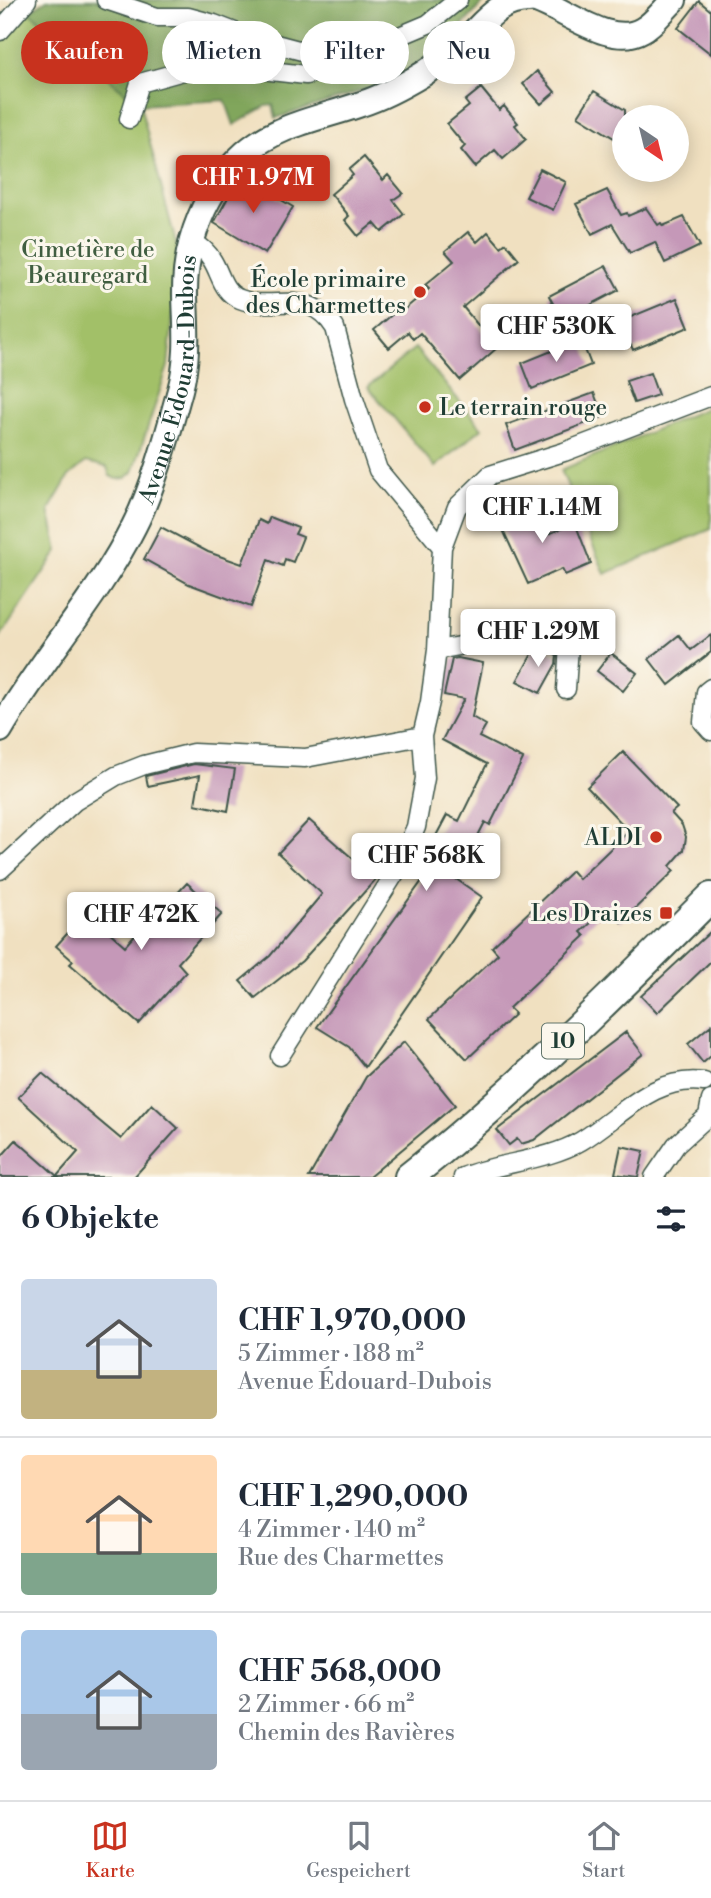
<!DOCTYPE html>
<html lang="de">
<meta charset="utf-8">
<style>
:root{--surface:#fff;--page:#f6f6f7;--text:#1f2937;--muted:#747a83;--line:#e0e1e3;--accent:#c8321e}
body{margin:0;font-family:"Libre Bodoni",serif;background:var(--page);color:var(--text);height:100vh;display:flex;flex-direction:column;font-size:26px;white-space:nowrap}
*{box-sizing:border-box;margin:0}
p{font-size:23px;color:var(--muted)}
.icon{flex:none;width:38px;height:38px;fill:none;stroke:currentColor;stroke-width:2;stroke-linecap:round;stroke-linejoin:round}
.map{position:relative;height:1177px;overflow:hidden}
.panel{display:flex;flex-direction:column;background:var(--surface);flex:1}
.panel>*{flex:none}
.guide{position:absolute;left:21px;top:21px;width:670px;height:63px;display:flex;gap:14px}
.needle{width:46px;rotate:145deg}
.fabs{position:absolute;left:612px;top:105px;display:grid;gap:14px}
.fabs a{display:grid;place-items:center;width:77px;height:77px;border-radius:50%;background:var(--surface);box-shadow:0 4px 18px #0003;font-size:35px}
.price{position:absolute;translate:-50% -60px;padding:0 16px;border-radius:7px;background:#fff;color:#222;font-size:23px;line-height:46px;filter:drop-shadow(0 2px 4px #0008)}
.price::after{content:'';position:absolute;left:50%;top:42px;width:21px;height:16px;margin-left:-10px;background:inherit;clip-path:polygon(0 0,100% 0,50% 100%)}
.price.selected{background:var(--accent);color:#fff}
ul{padding:0;list-style:none}
li{display:flex;align-items:center;gap:21px;height:175px;padding:0 21px}
li+li{border-top:2px solid var(--line)}
li span{display:grid;place-items:center;flex:none;width:196px;height:140px;border-radius:7px;color:#555}
li>.icon{margin-inline-start:auto}
span .icon{width:84px;height:84px;fill:#fffc;stroke-width:1}
li b{font-size:30px}
h2{display:flex;justify-content:space-between;align-items:center;height:84px;padding:0 21px;font-size:30px}
.pill{padding:0 24px;border-radius:32px;background:var(--surface);box-shadow:0 4px 18px #0003;font-size:24px;line-height:63px}
.pill.selected{background:var(--accent);color:#fff}
.menu{display:flex;justify-content:space-around;align-items:center;height:98px;border-top:2px solid var(--line);background:var(--surface);font-size:19px;color:var(--muted)}
.menu a{display:grid;justify-items:center;gap:4px}
.menu .selected{color:var(--accent)}
.map>svg:first-child{display:block}
.green{fill:#a2c068;stroke:#607e4e;stroke-width:2}
.forest{fill:#81a65c;stroke:#507248;stroke-width:2}
.building{fill:#c598b8}
.lines{fill:none;stroke-linecap:round;stroke-linejoin:round}
.street-casing{stroke:#3e5549;stroke-width:21}
.secondary-casing{stroke:#3e5549;stroke-width:28}
.primary-casing{stroke:#3e5549;stroke-width:32}
.street{stroke:#fff;stroke-width:18}
.secondary{stroke:#fff;stroke-width:24}
.primary{stroke:#fff;stroke-width:28}
.poi-dot{fill:#c8321e;stroke:#fbf7ec;stroke-width:2.5}
.labels{text-anchor:middle;stroke-width:6;stroke-linejoin:round;paint-order:stroke}
.shield{fill:#fbf7ec;stroke:#61756b;stroke-width:2}
.shield-label{font-size:21px;font-weight:bold;fill:#1f3d34}
.park-label{font-size:23px;fill:#405e41;stroke:#fbf7ec}
.poi-label{font-size:23px;fill:#1f3d34;stroke:#fbf7ec;text-anchor:end}
.street-label{font-size:23px;fill:#1f3d34;stroke:#fbf7ec}
</style>
<div class="map">
<svg width="711" height="1177" viewBox="0 0 711 1177">
<rect width="100%" height="100%" fill="#fbf7ec"/>
<filter id="ink" filterUnits="userSpaceOnUse"><feTurbulence type="fractalNoise" baseFrequency=".0143" numOctaves="2"/><feDisplacementMap in="SourceGraphic" scale="14" xChannelSelector="R" yChannelSelector="G"/><feConvolveMatrix kernelMatrix="1 2 1 2 8 2 1 2 1" color-interpolation-filters="sRGB"/></filter>
<filter id="wash" filterUnits="userSpaceOnUse"><feTurbulence type="fractalNoise" baseFrequency=".00686" numOctaves="4" result="noise"/><feDisplacementMap in="SourceGraphic" scale="28" xChannelSelector="R" yChannelSelector="G"/><feGaussianBlur stdDeviation="1.57" result="paint"/><feColorMatrix in="noise" values="0 0 0 0 0 0 0 0 0 0 0 0 0 0 0 0 0 1.4 0 .05"/><feComposite in="paint" operator="in"/></filter>
<g filter="url(#wash)">
<rect width="100%" height="100%" fill="#f0e0c0"/>
<path class="green" d="M29,11L140,105L179,255L168,366L133,472L126,478L116,479L110,476L107,467L86,462L69,476L49,510L58,551L0,637V43Z
M415,348L482,428L435,467L368,387Z
M711,406V529L605,574L561,470Z"/>
<path class="forest" d="M47,0H486L460,28L435,51L396,80L276,118L273,105L266,106L234,125L225,100L140,105L29,11Z"/>
<g id="blocks">
<path class="building" d="M699,1L711,11V54L678,28Z
M537,71L555,92L541,104L523,84Z
M481,88L499,110L504,106L518,123L515,125L526,139L503,159L495,150L475,167L461,150L465,146L447,124L469,106L465,101Z
M594,91L625,110V131L619,141L578,116Z
M364,157L383,180L388,175L403,193L393,200L404,214L382,232L374,223L358,236L345,220L349,216L331,194L353,175L349,170Z
M540,169L566,182L553,210L526,197Z
M243,177L293,207L265,254L214,223L231,192Z
M607,190L621,215L627,213L628,216L646,208L658,225L661,223L663,226L684,217L700,246L665,263L655,242L630,253L612,224L592,234L576,204Z
M468,232L477,242L488,232L501,247L506,243L519,259L463,307L497,348L460,380L420,333L413,339L408,332L389,348L374,330L394,313H400L429,289L425,285L454,261L445,251Z
M606,266L619,290L562,320L549,296Z
M677,298L689,327L633,350L621,321Z
M581,339L591,365L532,389L522,363Z
M650,373L658,395L634,403L626,381Z
M594,393L603,417L515,450L506,425Z
M530,501L546,535L575,523L591,564L565,575L562,569L528,584L497,517Z
M270,517L298,528L295,534L303,537L293,562L285,559L283,566L268,560L251,607L189,584L144,559L161,527L208,552L242,564L259,520L267,524Z
M679,635L691,650L711,635V652L669,685L649,659Z
M537,645L557,656L556,664L540,693L517,681Z
M611,653L637,673L623,691L597,671Z
M458,658L483,663L472,717L486,725L479,737L523,759L490,825L485,822L456,879L482,897L365,1067L349,1047L317,1027L442,853L430,847L447,815L459,821L487,764L442,740L464,699L444,695L452,659Z
M623,752L677,808L671,813L682,825L686,837L684,850L670,866L674,871L621,922L607,908L581,932L585,936L509,1008L515,1014L467,1059L429,1019L498,954L492,947L572,871L579,879L629,831L587,787Z
M194,764L235,769L228,811L195,804L200,775L148,786L146,776Z
M309,820L376,879L302,961L255,998L240,981L270,956L322,894L278,853Z
M187,883L222,914L178,963L186,972L139,1024L70,964L73,961L56,946L87,912L125,946L170,895L173,898Z
M711,931V961L657,1013L641,996Z
M711,1025V1056L703,1063L688,1044Z
M626,1032L643,1054L534,1140L521,1144L517,1139L509,1145L497,1130Z
M404,1042L455,1105L369,1177H309L366,1077Z
M42,1073L121,1139L152,1104L178,1128L134,1177H0V1158L16,1140L57,1176L78,1152L18,1097Z
M621,1146L644,1151L638,1177L615,1174Z"/>
</g>
</g>
<g filter="url(#ink)">
<use href="#blocks" fill-opacity="0" stroke="#3e5549" stroke-width="2"/>
<g class="lines">
<defs>
<path id="street" d="M106,0L157,17H188L214,24L245,36L325,57L348,54L383,43L428,24L458,0
M0,31L27,0
M129,119L140,83L209,64L306,75L318,72L325,57
M192,241C200,246 207,251 212,260C221,274 222,292 240,299C274,313 307,285 335,328L354,399L378,470L442,547
M437,650L487,641L539,626L558,630L569,646L566,689
M711,688L706,692L703,722L711,731
M0,870L75,801L116,776L144,765L193,753L305,758L422,736L430,702L437,650L442,547L457,507L490,475L564,452L711,396
M280,1056L397,870L416,827L425,778L422,736
M463,1177C500,1162 547,1161 581,1141C621,1117 653,1075 704,1082
M654,1177L676,1145L708,1116L711,1100"/>
<g id="secondary">
<path d="M536,0C567,11 612,48 642,30C654,24 664,9 674,0"/>
<path id="s1" d="M0,730C40,661 99,596 134,526C154,487 168,433 180,390C189,357 186,329 185,296C184,243 205,189 245,153C276,125 322,118 361,104C383,97 403,86 423,74C439,64 454,51 468,38C486,20 500,0 529,0"/>
</g>
<path id="primary" d="M409,1177C516,1092 614,994 711,897"/>
</defs>
<use href="#street" class="street-casing"/>
<use href="#secondary" class="secondary-casing"/>
<use href="#primary" class="primary-casing"/>
<use href="#street" class="street"/>
<use href="#secondary" class="secondary"/>
<use href="#primary" class="primary"/>
</g>
</g>
<g class="poi-dot">
<circle cx="420" cy="292" r="7"/>
<circle cx="425" cy="407" r="7"/>
<circle cx="656" cy="837" r="7"/>
<rect x="659" y="906" width="14" height="14" rx="3.5"/>
</g>
<g class="labels">
<rect class="shield" x="542" y="1023.5" width="42" height="35" rx="5"/>
<g class="shield-label">
<text x="563" y="1048">10</text>
</g>
<g class="park-label">
<text x="88" y="257">Cimetière de<tspan x="88" dy="26">Beauregard</tspan></text>
</g>
<g class="poi-label">
<text x="406" y="287">École primaire<tspan x="406" dy="26">des Charmettes</tspan></text>
<text x="439" y="415" text-anchor="start">Le terrain rouge</text>
<text x="642" y="845">ALDI</text>
<text x="652" y="921">Les Draizes</text>
</g>
<g class="street-label">
<text dy="8" stroke="none"><textPath href="#s1" startOffset="397">Avenue Édouard-Dubois</textPath></text>
</g>
</g>
</svg>
<div class="fabs">
<a><svg class="needle" viewBox="-14 -14 28 28"><path d="M0-13l5 13h-10z" fill="#e53935"/><path d="M0 13l5-13h-10z" fill="#747a83"/></svg></a>
</div>
<b class="price selected" style="left:253px;top:215px">CHF 1.97M</b>
<b class="price" style="left:556px;top:364px">CHF 530K</b>
<b class="price" style="left:542px;top:545px">CHF 1.14M</b>
<b class="price" style="left:538px;top:669px">CHF 1.29M</b>
<b class="price" style="left:426px;top:893px">CHF 568K</b>
<b class="price" style="left:141px;top:952px">CHF 472K</b>
<div class="guide">
<a class="pill selected">Kaufen</a>
<a class="pill">Mieten</a>
<a class="pill">Filter</a>
<a class="pill">Neu</a>
</div>
</div>
<section class="panel">
<h2>6 Objekte<svg class="icon" aria-label="filters" viewBox="0 0 24 24"><path d="M4 7h16M4 17h16"/><circle cx="9" cy="7" r="2"/><circle cx="15" cy="17" r="2"/></svg></h2>
<ul>
<li><span style="background:linear-gradient(#c9d6e8 65%,#c2b280 0)"><svg class="icon" aria-label="home" viewBox="0 0 24 24"><path d="M3 11l9-7 9 7M6 9v11h12V9"/></svg></span><div><b>CHF 1,970,000</b><p>5 Zimmer · 188 m²</p><p>Avenue Édouard-Dubois</p></div></li>
<li><span style="background:linear-gradient(#ffd9b3 70%,#7fa58c 0)"><svg class="icon" aria-label="home" viewBox="0 0 24 24"><path d="M3 11l9-7 9 7M6 9v11h12V9"/></svg></span><div><b>CHF 1,290,000</b><p>4 Zimmer · 140 m²</p><p>Rue des Charmettes</p></div></li>
<li><span style="background:linear-gradient(#a9c7e8 60%,#9aa5b1 0)"><svg class="icon" aria-label="home" viewBox="0 0 24 24"><path d="M3 11l9-7 9 7M6 9v11h12V9"/></svg></span><div><b>CHF 568,000</b><p>2 Zimmer · 66 m²</p><p>Chemin des Ravières</p></div></li>
</ul>
</section>
<nav class="menu">
<a class="selected"><svg class="icon" aria-label="map" viewBox="0 0 24 24"><path d="M3 6l6-2 6 2 6-2v14l-6 2-6-2-6 2zM9 4v14M15 6v14"/></svg>Karte</a>
<a><svg class="icon" aria-label="saved" viewBox="0 0 24 24"><path d="M7 4h10v16l-5-4-5 4z"/></svg>Gespeichert</a>
<a><svg class="icon" aria-label="home" viewBox="0 0 24 24"><path d="M3 11l9-7 9 7M6 9v11h12V9"/></svg>Start</a>
</nav>
